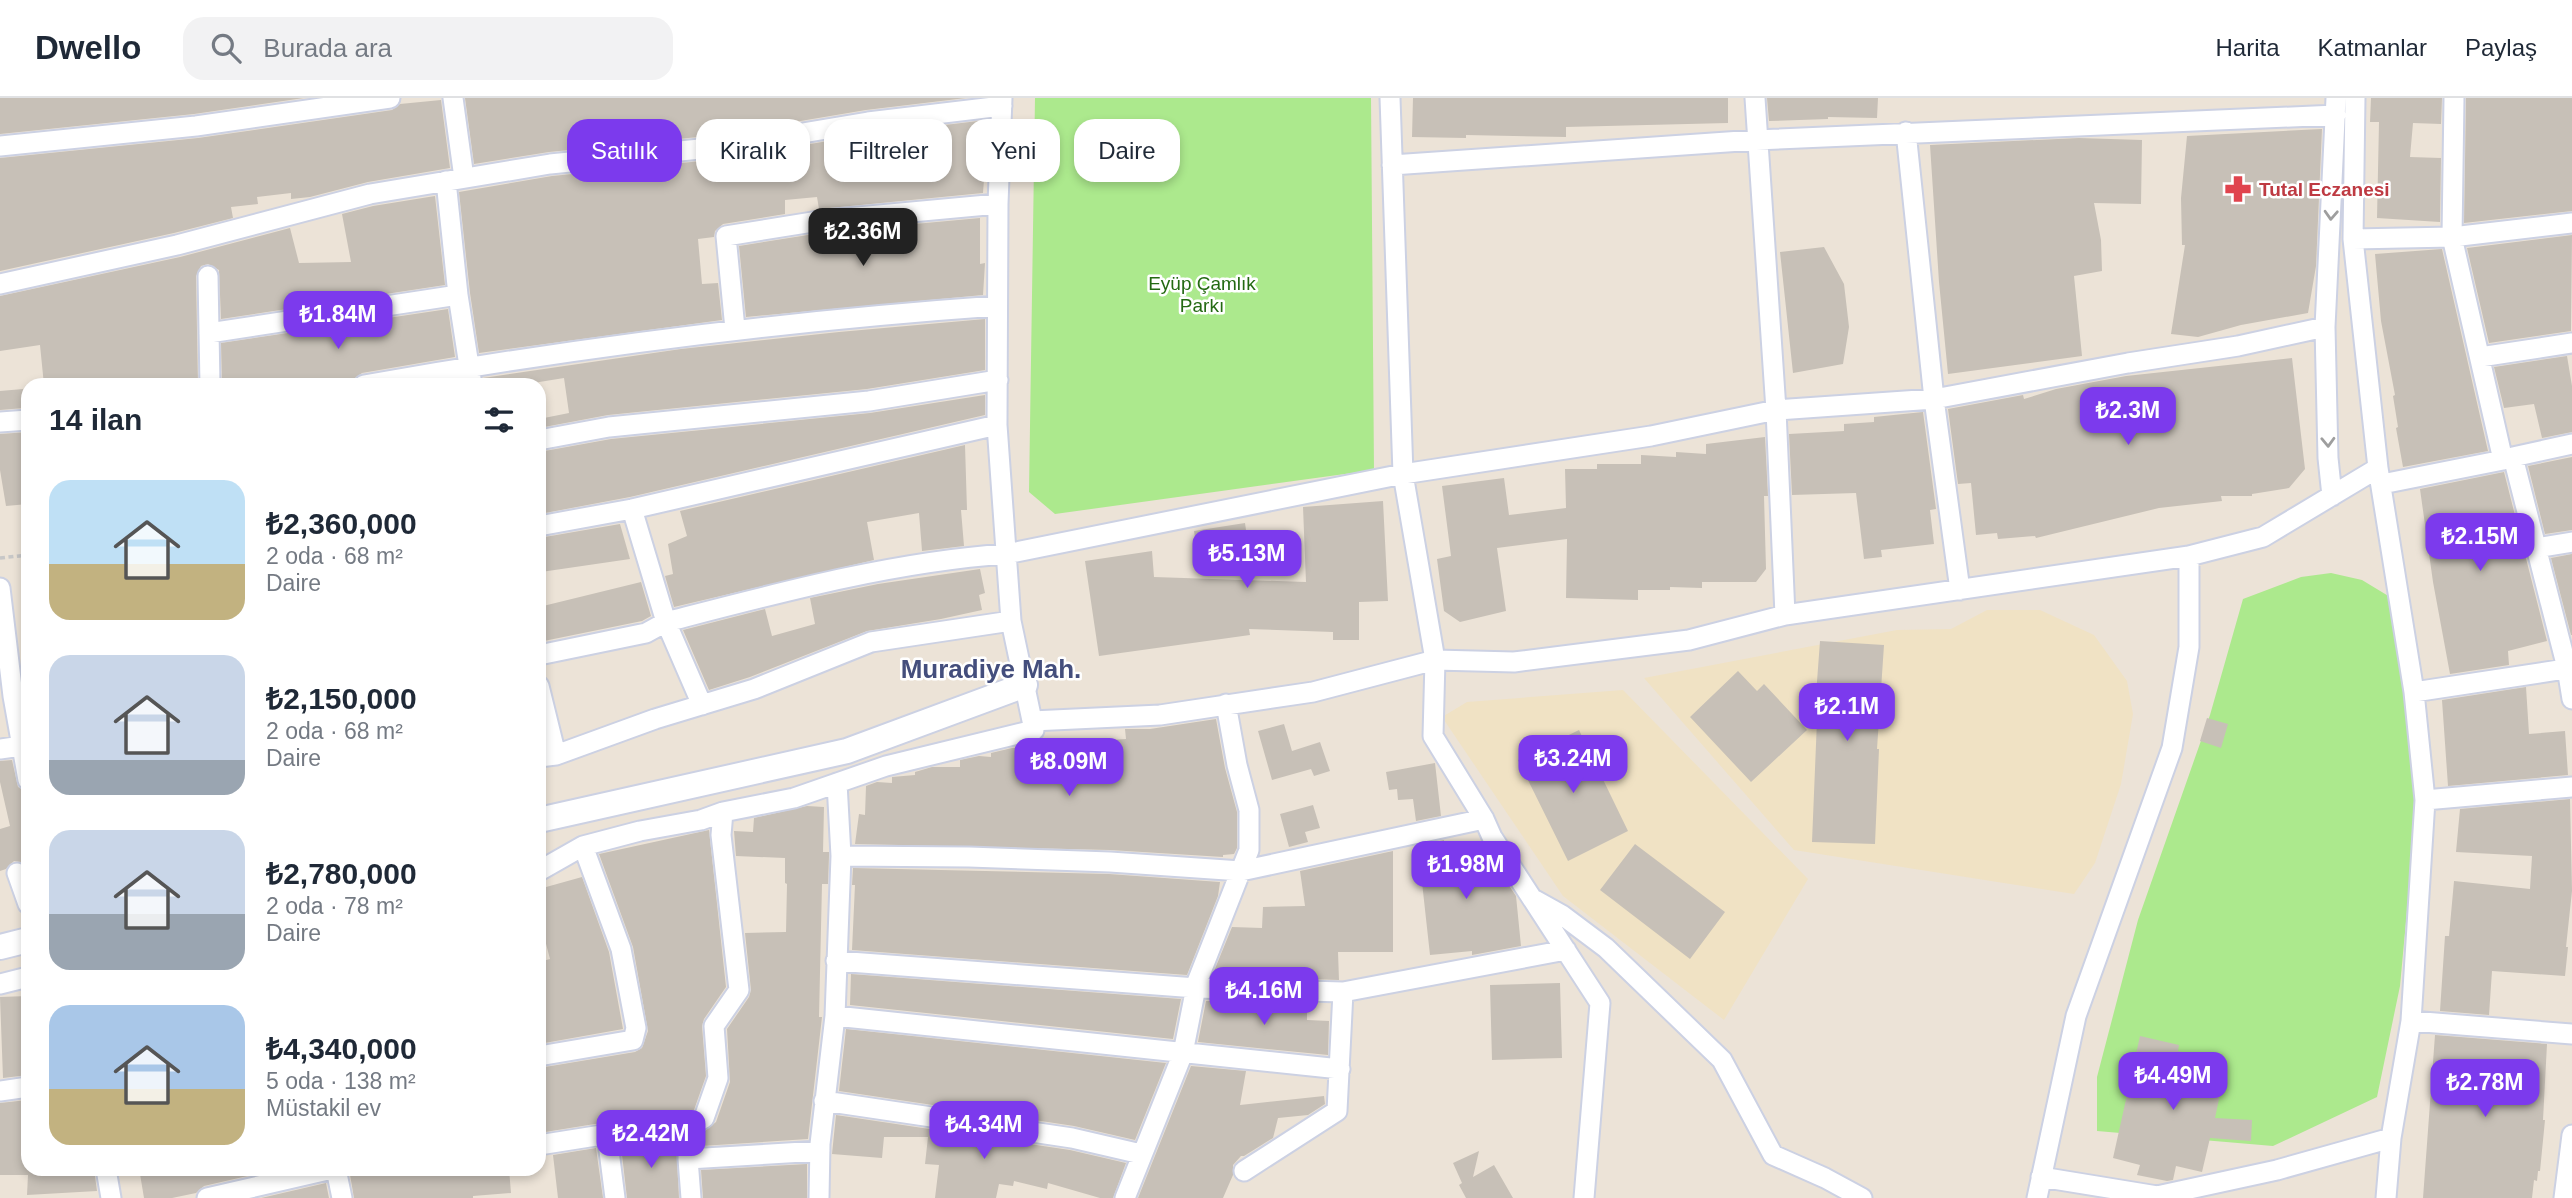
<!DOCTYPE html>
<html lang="tr">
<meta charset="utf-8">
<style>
:root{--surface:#fff;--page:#f2f2f3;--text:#1f2937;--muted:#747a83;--line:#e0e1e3;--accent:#7c3aed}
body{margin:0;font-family:Helvetica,sans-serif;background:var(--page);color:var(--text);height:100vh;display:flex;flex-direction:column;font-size:26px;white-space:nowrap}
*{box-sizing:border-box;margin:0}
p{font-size:23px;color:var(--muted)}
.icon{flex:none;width:38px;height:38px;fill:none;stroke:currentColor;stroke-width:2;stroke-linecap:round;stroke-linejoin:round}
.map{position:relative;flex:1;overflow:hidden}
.panel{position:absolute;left:21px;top:280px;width:525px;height:798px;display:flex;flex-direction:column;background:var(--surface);border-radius:21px;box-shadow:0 4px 10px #0003}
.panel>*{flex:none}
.top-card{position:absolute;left:567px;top:21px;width:665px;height:63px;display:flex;gap:14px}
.price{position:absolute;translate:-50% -60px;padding:0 16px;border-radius:14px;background:var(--accent);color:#fff;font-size:23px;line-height:46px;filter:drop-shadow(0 2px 4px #0008)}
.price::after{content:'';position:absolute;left:50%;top:42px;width:21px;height:16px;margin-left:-10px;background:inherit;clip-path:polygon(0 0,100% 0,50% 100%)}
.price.active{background:#222;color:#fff}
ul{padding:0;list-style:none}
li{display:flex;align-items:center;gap:21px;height:175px;padding:0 28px}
li span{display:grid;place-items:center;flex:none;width:196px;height:140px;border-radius:21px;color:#555}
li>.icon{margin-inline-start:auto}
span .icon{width:84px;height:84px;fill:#fffc;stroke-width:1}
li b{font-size:30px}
h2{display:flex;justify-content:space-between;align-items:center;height:84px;padding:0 28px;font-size:30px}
.chip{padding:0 24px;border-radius:21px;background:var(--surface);box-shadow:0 4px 10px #0003;font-size:24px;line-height:63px}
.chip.active{background:var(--accent);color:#fff}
header{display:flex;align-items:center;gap:42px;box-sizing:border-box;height:98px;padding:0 35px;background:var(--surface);border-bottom:2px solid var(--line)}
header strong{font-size:33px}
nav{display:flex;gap:38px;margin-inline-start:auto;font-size:24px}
.search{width:490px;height:63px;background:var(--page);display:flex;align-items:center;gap:18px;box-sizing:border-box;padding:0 24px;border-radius:21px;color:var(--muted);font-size:26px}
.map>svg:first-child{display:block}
.education{fill:#f0e2c4}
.green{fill:#ace98d}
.building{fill:#c7c0b7}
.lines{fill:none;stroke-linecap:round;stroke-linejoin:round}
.minor-casing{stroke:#ccd1e3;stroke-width:23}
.tertiary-casing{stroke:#ccd1e3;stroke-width:28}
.path{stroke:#c7c7c7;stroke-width:3.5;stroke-dasharray:5 3.5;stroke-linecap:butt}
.minor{stroke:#fff;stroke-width:19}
.tertiary{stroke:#fff;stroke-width:24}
.oneway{stroke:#9e9e9e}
.labels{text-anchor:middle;stroke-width:5;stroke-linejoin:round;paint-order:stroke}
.health-label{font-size:19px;font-weight:bold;fill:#be3a42;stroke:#fff;text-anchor:start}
.park-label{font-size:19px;fill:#246a12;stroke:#fff}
.district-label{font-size:26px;font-weight:bold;fill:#444e7c;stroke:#fff}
</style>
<header>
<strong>Dwello</strong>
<div class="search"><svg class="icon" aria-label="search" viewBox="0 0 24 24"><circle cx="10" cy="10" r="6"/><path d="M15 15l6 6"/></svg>Burada ara</div>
<nav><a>Harita</a><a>Katmanlar</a><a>Paylaş</a></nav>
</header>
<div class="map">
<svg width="2572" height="1100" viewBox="0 0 2572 1100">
<rect width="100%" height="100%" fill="#ece3d7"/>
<path class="education" d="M1987,512H2040L2094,537L2127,583L2133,616L2121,686L2095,765L2074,796L1794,752L1644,580L1897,532L1951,531Z
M1623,592L1808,781L1724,922L1563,798L1442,619L1467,604Z"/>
<path class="green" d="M1035,0H1371L1374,372L1055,416L1029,394Z
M2331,475L2362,482L2395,502L2418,694L2400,888L2377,999L2273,1048L2097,1033V979L2138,822L2210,617L2243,501L2301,479Z"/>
<path class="building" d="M0,0H304L194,16L0,36Z
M465,0H966L866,12L718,37L549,54L474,66Z
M1413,0H1728V25L1566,29V39L1466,37V40L1412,39Z
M1767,0H1878L1877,20L1828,19V21L1769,23Z
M2371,0H2442L2441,26L2413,25L2410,59L2441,60L2440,124L2377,120L2379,24H2370Z
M2466,0H2572V113L2464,125Z
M441,2L450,70L368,84L310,99L291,101V95L257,99L258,106L231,109L233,120L174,135L0,173V60L198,40L392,12L400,6Z
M978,23V26L988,27L983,95L819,111L817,99L785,102V116L723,126L715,133L714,139L698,141L702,186L718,185L722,222L479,255L470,195L459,94L552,78L721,61L870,36Z
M2322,31L2316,168L2308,215L2241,227L2198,239L2171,236L2185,147H2182L2181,100L2187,38Z
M2079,40L2142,42L2141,106L2094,105L2101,142L2102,173L2074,178L2082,258L1948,276L1939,184L1930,47Z
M435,98L445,187L221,221L219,172L208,166L201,168L196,178L198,287H44L40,247L0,253V198L180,159L290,130L299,165L351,164L342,116L373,108Z
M980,120V166L985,165L983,197L746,219L739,148L827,134Z
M2572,137L2571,233L2489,245L2467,150Z
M1824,149L1844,186L1849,229L1843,266L1793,275L1780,154Z
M2442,151L2488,353L2403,369L2396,330L2398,329L2393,298L2395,297L2381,223L2375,156Z
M448,211L455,259L362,275L355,280L321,287H222L221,245Z
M985,221V272L867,291L608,317L539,330V321L569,315L564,280L521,287H484L483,280L681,251L839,234Z
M2567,258L2572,288V334L2542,340L2534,306L2504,310L2494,269Z
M2292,260L2305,371L2289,390L2252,396V398H2221L2222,403L2159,410L2036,440L2035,438L1998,441L1997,435L1976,437L1971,385L1958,386L1948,311L2023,297L2024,301L2056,291L2126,278Z
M23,291L24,310L0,312V293Z
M985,297V317L630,399L545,415L539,354L611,341L870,315Z
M1923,314L1936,411L1930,412L1934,446L1881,452L1882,459L1864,461L1856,395L1792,397L1789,336L1844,333V326L1874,324V319Z
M28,334V406L6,408L0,372V336Z
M1765,339L1768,398H1764L1766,471L1756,484H1702V490L1670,489V492H1638V502L1566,500L1567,441L1497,450L1506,513L1460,524L1444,513L1437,461L1451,458L1442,388L1504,380L1509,417L1566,410L1565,371H1597V366H1641V357L1676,359V354L1706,356V346Z
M965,347L967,412H961L964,448L922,453L919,415L867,424L874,462L674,509L665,478L673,476L668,446L687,438L680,413Z
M2572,359V432L2545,436L2528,368Z
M2504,374L2547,543L2508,553L2509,567L2450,576L2433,484L2420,391Z
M1383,403L1388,503L1359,504V542H1333V534L1249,531L1250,537L1099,558L1085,463L1152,453L1154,479L1306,484L1303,409Z
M1245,425L1249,453L1198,460L1194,433Z
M620,426L630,461L541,474L539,440Z
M2572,456V537H2571L2551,460Z
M980,471L985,495L979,497L982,512L941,521L867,533L750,579L709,592L683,532L765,511L772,538L815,526L810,500L878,486Z
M641,484L651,518L642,523L539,544V509Z
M1820,543L1884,547L1877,651H1879L1875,746L1812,744L1817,622L1814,624Z
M1738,573L1757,593L1764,586L1807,632L1751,684L1690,619Z
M2526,589L2529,636L2565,633L2568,677L2448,688L2442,602Z
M2207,620L2228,626L2221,650L2200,643Z
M1216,621L1225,670L1237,714V750L1234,756L1223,757V759L1110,752L855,746L859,716L865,717L866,688L877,684L892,685V679L915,677V674L932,669H960V662L979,658L991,659V655L1012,650H1036V647L1126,641L1125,631H1150Z
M1284,626L1292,653L1320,644L1330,673L1314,678L1311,671L1272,682L1258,633Z
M1579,632L1628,733L1568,763L1518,662Z
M12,662L18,689L28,694V765L14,763L6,771L0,773V731L10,728L0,684V663Z
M1435,665L1441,718L1416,723L1413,701L1398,702L1397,691L1389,692L1386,674Z
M2570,701L2572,793L2566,849H2568L2565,878L2492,873L2489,917L2440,913L2445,838H2449L2454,783L2530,791L2532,758L2456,754L2460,711Z
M1313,707L1320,730L1305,734L1308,744L1289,749L1280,716Z
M807,708L824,709L823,754H829V758L828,786H822L819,919H822L808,1041L701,1048V1036L716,1024L730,984L727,931L749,899L751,892L745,835L786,834L787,786L785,785V760L736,758L734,733L753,734L754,720Z
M709,732L726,889L704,921L702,928L706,978L694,1012L685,1017L649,1023L601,1025L539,1035V970L635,954L642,950L648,933L633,849L599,756Z
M1444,742V744L1453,743V746L1480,743L1485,751L1488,779L1502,777L1516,798L1521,848L1472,857V853L1430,857L1418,748Z
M1635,746L1725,814L1690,861L1600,792Z
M1393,753V854H1338L1339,882L1212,878L1232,829L1262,830L1263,809L1305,808L1300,773Z
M853,770L1109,776L1220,784L1218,798L1187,877L852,852L855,787H852Z
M582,779L609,854L623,931L539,946V864L550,861L539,819V791Z
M851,876L1181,901L1173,941L850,907Z
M1560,885L1562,960L1492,962L1490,887Z
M28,898V977L3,980L0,899Z
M1206,903L1307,905V922L1329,923L1328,957L1198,944Z
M846,931L1166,965L1135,1042L1074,1028L839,993Z
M2435,937L2547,946L2543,1022H2545L2540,1073H2538L2537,1083L2534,1082L2532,1100H2423Z
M2140,938L2179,947L2178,953L2196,957L2195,961L2226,968L2215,1020L2252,1022L2251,1043L2210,1040L2202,1074L2176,1068L2173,1082L2167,1083L2137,1077L2140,1067L2113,1060Z
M1191,968L1246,973L1240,1007L1324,998L1325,1006L1308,1017L1278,1020L1273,1040L1244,1058H1241L1233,1067V1077L1223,1100H1138Z
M27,1002L28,1071H94L97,1093L27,1097L28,1077H0V1005Z
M836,1017L1070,1052L1126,1065L1113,1100H1100L1048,1085L1047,1091L1014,1083L1013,1088L999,1086L996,1100H935L939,1067L925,1066L928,1039H884L882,1060L832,1056Z
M676,1043L679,1100H627L621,1048Z
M596,1050L603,1100H558L553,1057Z
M1479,1053L1473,1079L1494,1067L1513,1100H1466L1459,1087L1462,1085L1453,1065Z
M807,1066V1100H703L701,1072Z
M165,1071H278L204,1088L196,1095L172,1100H144L140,1076Z
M349,1071H351L352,1075L421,1071L422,1076L509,1071L511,1095L473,1098V1100H354Z
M326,1085L329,1100H261Z"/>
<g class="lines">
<defs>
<path id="minor" d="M453,0L464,80
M1390,0L1403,376L1435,562L1433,638L1484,721L1492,739L1600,905L1584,1100
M1755,0L1776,312L1785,517
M2355,0L2353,141L2378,370L2414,594L2425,702L2411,923L2391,1040L2386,1100
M2454,0L2452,139L2503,362L2513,359L2567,570L2572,601
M1906,34L1934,301L1960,492
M0,48L196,28L390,0
M1392,67L1756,42L2336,17
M446,83L458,197L472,287
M2353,141L2452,139L2572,125
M208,178L210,287
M0,186L177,147L370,96L550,66L720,49L868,24L1002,8
M735,231L726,138L825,122L998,106
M209,235L458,197
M2480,259L2572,245
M364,287C574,250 784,223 997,208
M0,324L28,322
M539,342L609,329L869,303L998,282
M2513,359L2572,346
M2382,386L2503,362
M2332,398L2328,360L2325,229L2336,0
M632,411L666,524L702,607
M539,428L632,411L997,327
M2536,450L2572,444
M0,490L13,598L28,682
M539,557L646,535L666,524C778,495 892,464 1006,456L1403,376L1651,338L1776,312L1934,301L2128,265L2238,248L2325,229
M539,588L556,657
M2414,594L2572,570
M1032,623L1160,617L1313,594L1435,562L1514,564L1689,542L1785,517L2189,458L2263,439L2378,370
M0,651L28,647
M539,659L556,657L655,621L754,591L871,544L1011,523
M837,685L841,758L969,759L1110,764L1241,773L1484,721
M2425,702L2572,689
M539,773L583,748L640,733L701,722L723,714
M17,775L28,806
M1535,802L1562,817L1606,850L1722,962L1773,1057L1825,1080L1862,1100
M836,863L1196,890L1343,894
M0,886L28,879
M835,918L1340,971
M2411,923L2572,936
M539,958L633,942L636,930L621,851L583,748
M0,993L28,989
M824,1003L1072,1040L1141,1056
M689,1029L688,1061L691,1100
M602,1037L608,1045L615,1100
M539,1047L602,1037L650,1035L689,1029L704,1020L718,980L714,928L739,892L721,737L723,714L794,700L886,668L1034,632L1011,523L997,327L998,106L1002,0
M688,1061L820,1053
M106,1071L111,1100
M336,1071L342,1100
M1244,1073L1337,1013L1343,894L1566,852
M2041,1079L2157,1098L2277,1072L2391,1040
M207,1100L332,1071
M819,1100L820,1046L835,918L841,758
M1125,1100L1183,955L1197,884L1249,752V712L1237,667L1226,606
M2037,1100L2076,918L2172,650L2189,549V458
M2564,1100L2572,1037"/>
<path id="tertiary" d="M539,722L847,653L1025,587
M0,849L28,842"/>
</defs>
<use href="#minor" class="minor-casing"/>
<use href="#tertiary" class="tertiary-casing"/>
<path class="path" d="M0,460L28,457"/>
<use href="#minor" class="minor"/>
<use href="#tertiary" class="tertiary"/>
</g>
<defs><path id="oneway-chevron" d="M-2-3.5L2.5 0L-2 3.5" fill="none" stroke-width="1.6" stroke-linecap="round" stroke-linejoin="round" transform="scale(1.75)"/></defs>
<g class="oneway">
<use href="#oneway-chevron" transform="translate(2331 117) rotate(93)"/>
<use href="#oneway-chevron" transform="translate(2328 344) rotate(88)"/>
</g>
<defs>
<symbol id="pharmacy-bare" viewBox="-9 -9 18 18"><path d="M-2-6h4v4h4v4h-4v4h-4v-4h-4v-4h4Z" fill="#e0444e" stroke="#fff" stroke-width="2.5" paint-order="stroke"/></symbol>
</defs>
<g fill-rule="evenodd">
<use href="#pharmacy-bare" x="2219" y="72" width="38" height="38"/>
</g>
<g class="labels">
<g class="health-label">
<text x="2259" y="98">Tutal Eczanesi</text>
</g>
<g class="park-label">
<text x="1202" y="192">Eyüp Çamlık<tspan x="1202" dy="22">Parkı</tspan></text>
</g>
<g class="district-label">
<text x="991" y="580">Muradiye Mah.</text>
</g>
</g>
</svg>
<b class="price active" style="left:863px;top:170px">₺2.36M</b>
<b class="price" style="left:338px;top:253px">₺1.84M</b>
<b class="price" style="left:2128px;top:349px">₺2.3M</b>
<b class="price" style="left:2480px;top:475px">₺2.15M</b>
<b class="price" style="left:1247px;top:492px">₺5.13M</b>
<b class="price" style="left:1847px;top:645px">₺2.1M</b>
<b class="price" style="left:1573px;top:697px">₺3.24M</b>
<b class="price" style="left:1069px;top:700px">₺8.09M</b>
<b class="price" style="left:1466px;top:803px">₺1.98M</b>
<b class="price" style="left:1264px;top:929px">₺4.16M</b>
<b class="price" style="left:2173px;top:1014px">₺4.49M</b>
<b class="price" style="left:2485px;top:1021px">₺2.78M</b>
<b class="price" style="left:984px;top:1063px">₺4.34M</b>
<b class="price" style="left:651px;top:1072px">₺2.42M</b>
<div class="top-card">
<a class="chip active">Satılık</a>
<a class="chip">Kiralık</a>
<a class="chip">Filtreler</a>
<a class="chip">Yeni</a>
<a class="chip">Daire</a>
</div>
<section class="panel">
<h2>14 ilan<svg class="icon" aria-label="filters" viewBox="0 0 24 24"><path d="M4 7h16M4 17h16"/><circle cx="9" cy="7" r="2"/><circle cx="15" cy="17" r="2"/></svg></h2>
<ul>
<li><span style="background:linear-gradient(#bfe0f5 60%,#c2b280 0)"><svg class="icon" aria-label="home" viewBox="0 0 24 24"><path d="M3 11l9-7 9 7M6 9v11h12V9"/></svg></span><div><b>₺2,360,000</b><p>2 oda · 68 m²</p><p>Daire</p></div></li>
<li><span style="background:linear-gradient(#c9d6e8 75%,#9aa5b1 0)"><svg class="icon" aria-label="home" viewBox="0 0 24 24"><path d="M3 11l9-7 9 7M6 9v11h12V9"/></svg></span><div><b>₺2,150,000</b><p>2 oda · 68 m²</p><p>Daire</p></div></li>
<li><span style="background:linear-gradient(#c9d6e8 60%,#9aa5b1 0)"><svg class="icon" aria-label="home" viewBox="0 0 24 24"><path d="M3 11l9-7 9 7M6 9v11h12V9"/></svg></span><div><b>₺2,780,000</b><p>2 oda · 78 m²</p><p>Daire</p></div></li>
<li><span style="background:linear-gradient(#a9c7e8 60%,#c2b280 0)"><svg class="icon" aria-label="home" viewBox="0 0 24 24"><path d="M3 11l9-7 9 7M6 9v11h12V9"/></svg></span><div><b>₺4,340,000</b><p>5 oda · 138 m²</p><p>Müstakil ev</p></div></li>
</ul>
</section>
</div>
